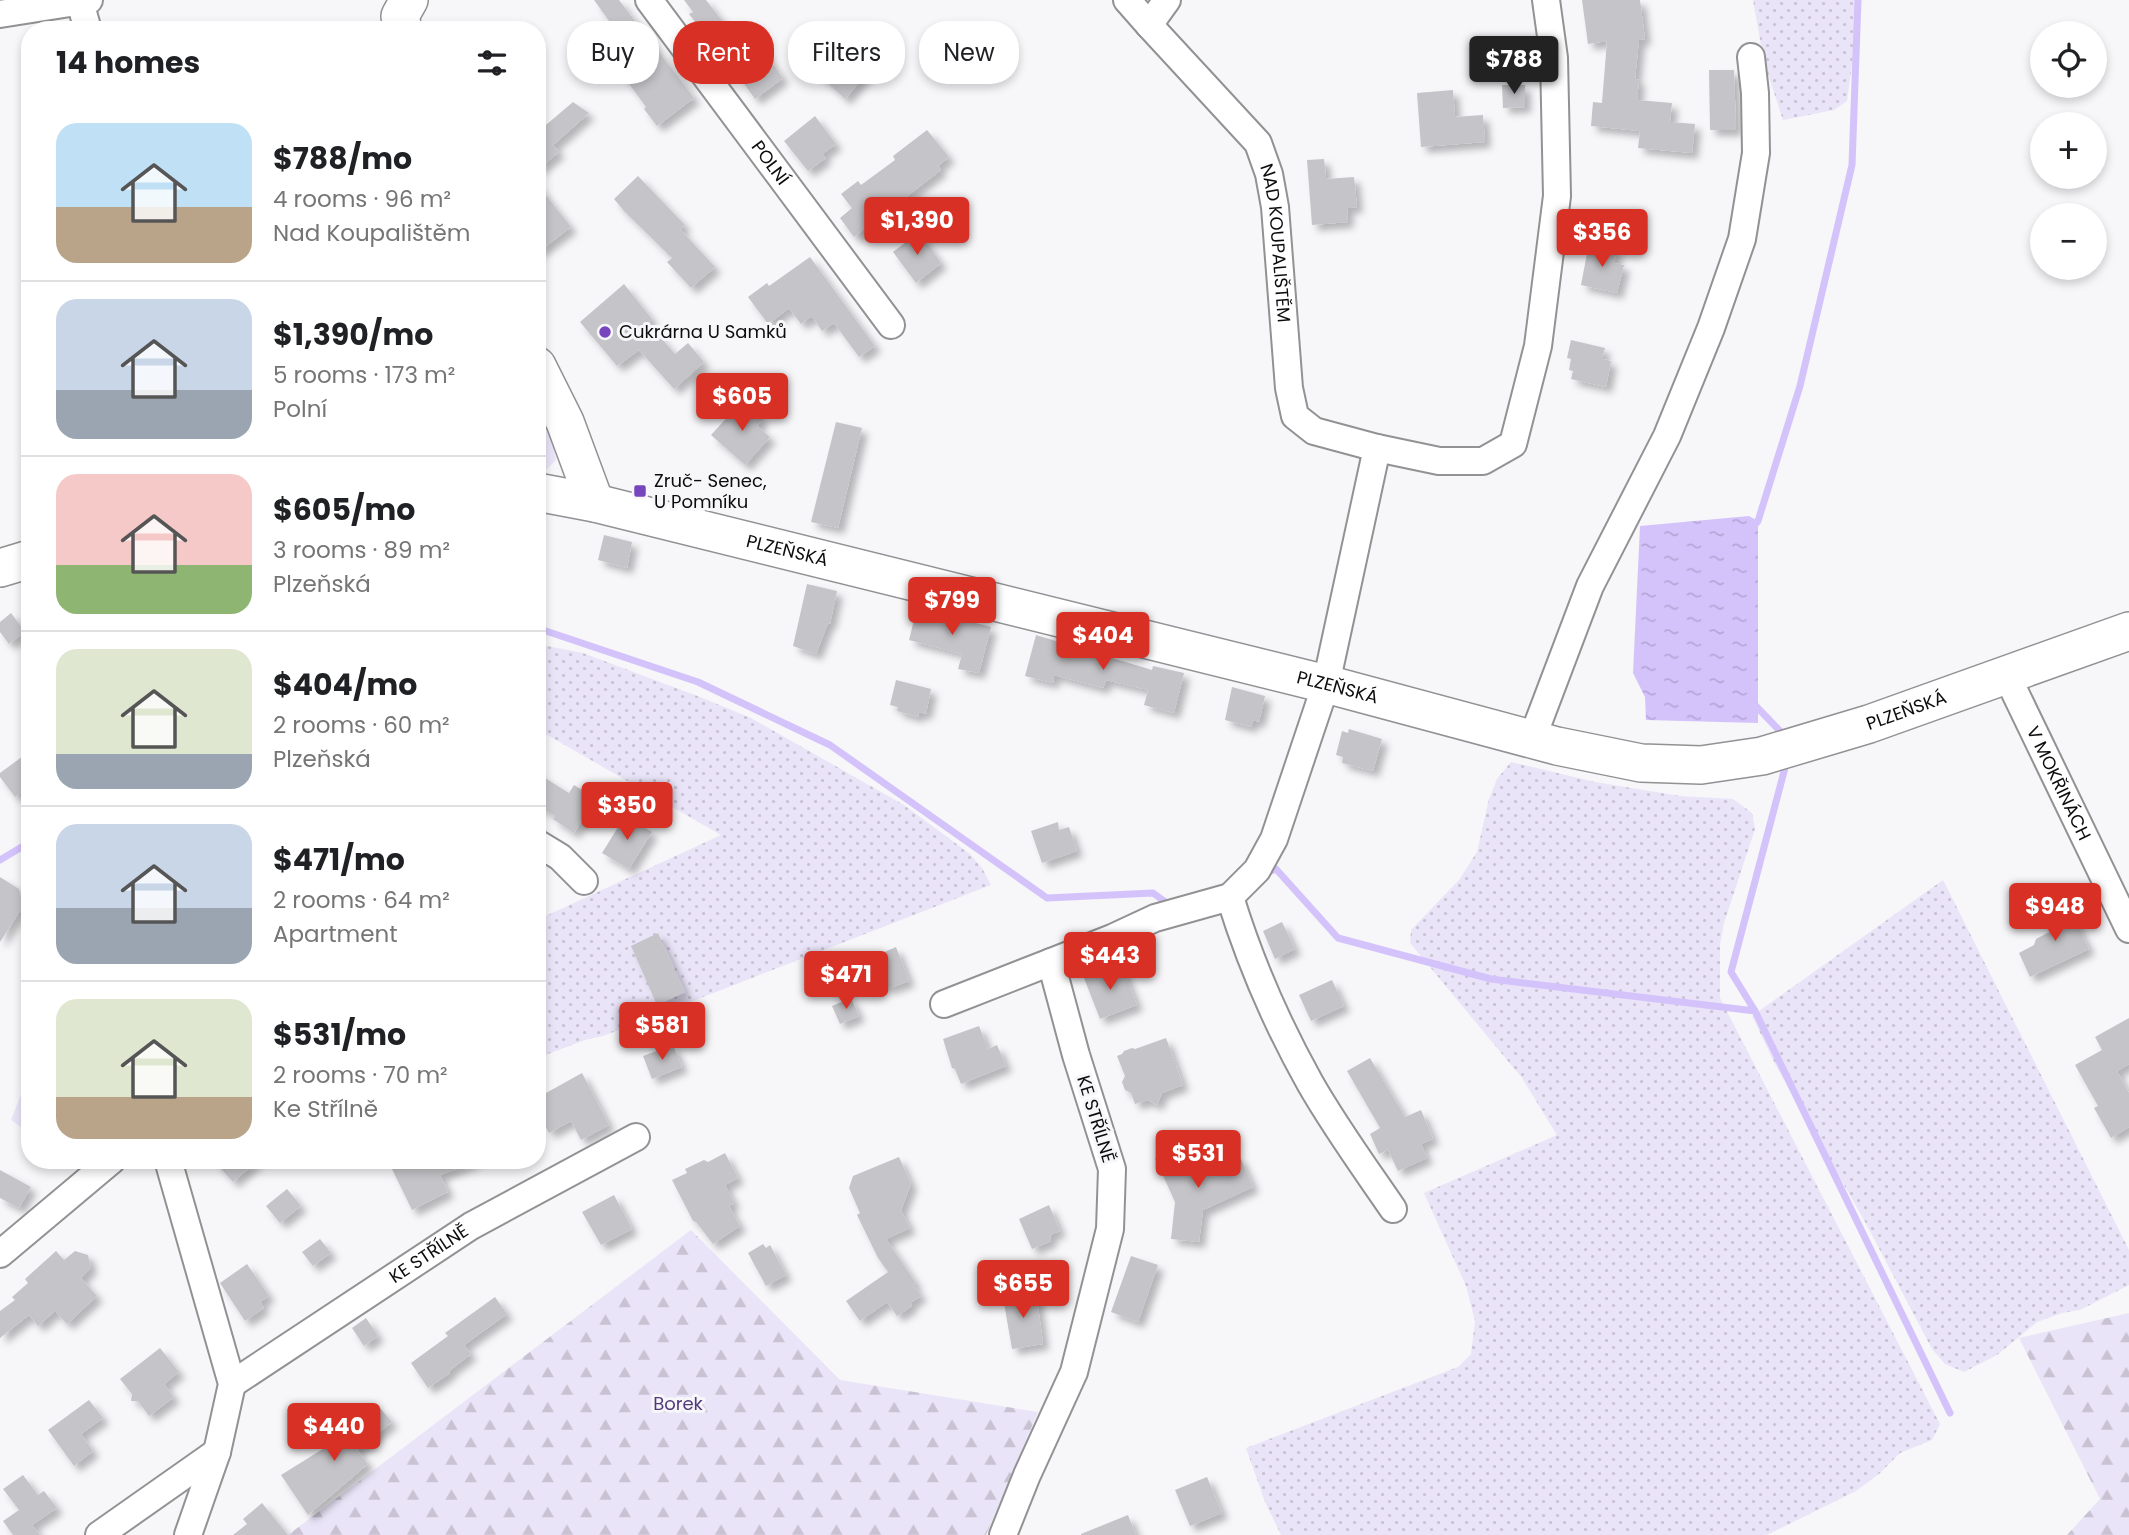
<!DOCTYPE html>
<meta charset="utf-8">
<style>
:root{--surface:#fff;--page:#f2f2f2;--text:#202124;--muted:#757577;--line:#e0e0e0;--accent:#d93025}
body{margin:0;font-family:Poppins,sans-serif;background:var(--page);color:var(--text);height:100vh;display:flex;flex-direction:column;font-size:26px;white-space:nowrap}
*{box-sizing:border-box;margin:0}
p{font-size:23px;color:var(--muted)}
.icon{flex:none;width:38px;height:38px;fill:none;stroke:currentColor;stroke-width:2;stroke-linecap:round;stroke-linejoin:round}
.map{position:relative;flex:1;overflow:hidden}
.details{position:absolute;left:21px;top:21px;width:525px;height:1148px;display:flex;flex-direction:column;background:var(--surface);border-radius:28px;box-shadow:0 4px 10px #0003}
.details>*{flex:none}
.guide{position:absolute;left:567px;top:21px;width:665px;height:63px;display:flex;gap:14px}
.fabs{position:absolute;left:2030px;top:21px;display:grid;gap:14px}
.fabs a{display:grid;place-items:center;width:77px;height:77px;border-radius:50%;background:var(--surface);box-shadow:0 4px 10px #0003;font-size:35px}
.price{position:absolute;translate:-50% -60px;padding:0 16px;border-radius:7px;background:var(--accent);color:#fff;font-size:23px;line-height:46px;filter:drop-shadow(0 2px 4px #0008)}
.price::after{content:'';position:absolute;left:50%;top:42px;width:21px;height:16px;margin-left:-10px;background:inherit;clip-path:polygon(0 0,100% 0,50% 100%)}
.price.on{background:#222;color:#fff}
ul{padding:0;list-style:none}
li{display:flex;align-items:center;gap:21px;height:175px;padding:0 35px}
li+li{border-top:2px solid var(--line)}
li span{display:grid;place-items:center;flex:none;width:196px;height:140px;border-radius:21px;color:#555}
li>.icon{margin-inline-start:auto}
span .icon{width:84px;height:84px;fill:#fffc;stroke-width:1}
li b{font-size:30px}
h2{display:flex;justify-content:space-between;align-items:center;height:84px;padding:0 35px;font-size:30px}
.chip{padding:0 24px;border-radius:28px;background:var(--surface);box-shadow:0 4px 10px #0003;font-size:24px;line-height:63px}
.chip.on{background:var(--accent);color:#fff}
.map>svg:first-child{display:block}
.grass{fill:url(#grass-dots)}
.forest{fill:url(#forest-firs)}
.park{fill:#eae4f8}
.water{fill:url(#water-ripples)}
.lines{fill:none;stroke-linecap:round;stroke-linejoin:round}
.stream{stroke:#d4c3fb;stroke-width:7}
.building{fill:#c5c4c8;filter:url(#shadow)}
.street-casing{stroke:#929194;stroke-width:30}
.secondary-casing{stroke:#929194;stroke-width:40}
.street{stroke:#fff;stroke-width:26}
.secondary{stroke:#fff;stroke-width:37}
.poi-dot{fill:#7746be;stroke:#f7f6f9;stroke-width:2.5}
.labels{text-anchor:middle;stroke-width:6;stroke-linejoin:round;paint-order:stroke}
.street-label{font-size:18px;fill:#0d0c0d;stroke:#f7f6f9}
.poi-label{font-size:18px;fill:#0d0c0d;stroke:#f7f6f9;text-anchor:start}
.park-label{font-size:18px;fill:#52397b;stroke:#f7f6f9}
</style>
<div class="map">
<svg width="2129" height="1535" viewBox="0 0 2129 1535">
<defs>
<pattern id="grass-dots" width="8" height="8" patternUnits="userSpaceOnUse" patternTransform="scale(1.75)"><rect width="8" height="8" fill="#eae4f8"/><path d="M2 2h.1M6 6h.1" fill="none" stroke="#c8c2d3" stroke-width="1.8" stroke-linecap="round"/></pattern>
<pattern id="forest-firs" width="22" height="20" patternUnits="userSpaceOnUse" patternTransform="scale(1.75)"><rect width="22" height="20" fill="#eae4f8"/><path d="M5 1l3.5 6h-7zM16 11l3.5 6h-7z" fill="#c8c2d3"/></pattern>
<pattern id="water-ripples" width="26" height="14" patternUnits="userSpaceOnUse" patternTransform="scale(1.75)"><rect width="26" height="14" fill="#d4c3fb"/><path d="M2 4q2-2 4 0t4 0M15 11q2-2 4 0t4 0" fill="none" stroke="#b5a6d6"/></pattern>
<filter id="shadow"><feDropShadow dx="6" dy="6" stdDeviation="3.5" flood-color="#0004"/></filter>
</defs>
<rect width="100%" height="100%" fill="#f7f6f9"/>
<path class="grass" d="M1753,0H1861L1847,101L1834,110L1783,120L1764,62Z
M537,644L583,653L700,697L751,718L904,805L970,854L982,868L991,885L603,1036L588,1039L537,1058V920L721,835L537,729Z
M1511,762L1595,782L1680,796L1733,799L1752,813L1755,829L1724,923L1720,944V998L1940,1424L1932,1440L1900,1453L1879,1474L1856,1491L1767,1535H1281L1265,1502L1246,1448L1458,1367L1471,1354L1475,1321L1466,1286L1424,1193L1557,1135L1522,1078L1410,943L1411,930L1459,880L1477,852L1489,799L1497,779Z
M1943,880L2129,1250V1285L2080,1310L2062,1313L2037,1322L1997,1355L1964,1372L1945,1364L1932,1349L1864,1220L1775,1064L1752,1016Z"/>
<path class="forest" d="M30,1072V1134L11,1120Z
M691,1230L840,1380L1038,1412L986,1535H288Z
M2129,1313V1535H2067L2100,1499L2019,1338Z"/>
<path class="park" d="M537,401L554,447L556,460L540,476H537Z"/>
<path class="water" d="M1749,516L1758,521V723L1646,720L1645,697L1633,673L1640,526Z"/>
<g class="lines">
<path class="stream" d="M1753,527L1758,521L1800,386L1852,165L1858,0
M537,628L698,682L830,745L1047,898L1153,893L1171,906
M1751,701L1780,731L1782,740
M1785,759L1786,764L1731,972L1755,1011L1950,1413
M0,860L30,842
M1265,873L1276,869L1338,938L1491,979L1755,1011"/>
</g>
<path class="building" d="M594,0H619L694,98L657,126L644,109L646,107L616,66L627,58L606,30L612,25Z
M684,0H706L737,40L747,28L783,78L755,99L723,54L721,55L689,14L693,12Z
M1582,0H1640L1645,39L1639,40L1635,79L1639,80L1637,100L1672,103L1670,122L1695,124L1692,153L1638,148L1640,131L1591,126L1593,102L1602,103L1607,41L1588,44Z
M857,39L879,59L845,99L817,73L832,56L837,61Z
M1709,70H1734L1736,130H1710Z
M1502,85H1525V107L1503,108Z
M1453,90L1455,117L1483,115L1485,142L1421,147L1417,93Z
M573,102L589,113L553,145L559,152L537,170V127L540,130Z
M815,116L836,144L822,154L826,158L808,171L784,141Z
M927,130L949,157L938,166L941,170L854,237L840,218L852,208L841,194L858,181L861,185L895,160L893,156Z
M1324,159L1326,179L1354,177L1357,207L1347,208L1348,222L1312,225L1307,160Z
M638,176L685,225L680,229L715,267L691,288L667,262L672,258L624,211L614,199Z
M537,184L571,227L537,253Z
M919,232L941,263L916,283L893,252Z
M1589,243L1617,250L1614,263L1624,265L1617,293L1581,285Z
M810,257L875,346L859,357L834,323L822,331L812,316L801,324L789,308L768,324L748,297L767,283L769,286Z
M624,284L652,319L648,323L675,354L688,343L704,362L674,389L639,350L617,366L580,322Z
M1571,340L1605,348L1602,359L1611,361L1606,387L1571,379L1573,371L1569,370L1571,359L1567,358Z
M743,400L763,419L757,426L770,437L745,465L711,435Z
M836,422L862,428L838,528L811,522Z
M604,535L632,542L627,568L598,560Z
M807,584L837,591L830,624L828,623L816,654L793,646Z
M917,608L991,627L979,673L958,669L962,654L909,640Z
M11,613L25,632L9,644L0,632V622Z
M1036,635L1152,670L1153,666L1184,673L1174,713L1144,705L1148,690L1106,680L1103,688L1054,675L1053,683L1025,676Z
M896,680L931,689L926,714L919,712L918,717L897,711L898,707L890,705Z
M1232,687L1265,696L1259,722L1253,720L1251,727L1225,720Z
M1349,729L1382,739L1373,771L1342,763L1343,757L1336,755L1342,731L1348,733Z
M30,751V786L15,797L0,777V773Z
M537,773L569,793L574,785L595,798L574,833L553,819L555,816L537,805Z
M625,816L652,832L629,869L602,853Z
M1058,822L1059,830L1069,827L1077,851L1042,863L1031,831Z
M0,877L19,889L23,906L0,942Z
M2067,904L2089,949L2030,977L2019,953L2034,945L2036,939L2055,929L2047,914Z
M1282,922L1295,949L1275,959L1263,931Z
M658,933L685,992L657,1005L631,946Z
M896,947L909,981L887,989L885,983L874,987L863,961Z
M1121,964L1137,1005L1100,1019L1084,978Z
M1332,980L1344,1006L1311,1021L1299,995Z
M851,998L859,1016L840,1024L832,1006Z
M2129,1018V1064L2117,1071L2129,1093V1127L2111,1138L2094,1108L2098,1106L2075,1065L2102,1050L2095,1037Z
M979,1026L988,1049L997,1045L1006,1066L961,1084L955,1069L952,1068L943,1039Z
M1166,1038L1183,1085L1162,1093L1157,1105L1148,1100L1135,1104L1131,1093L1125,1090L1122,1082L1125,1076L1117,1056L1122,1054L1124,1051L1132,1048L1135,1049Z
M673,1045L682,1067L652,1079L643,1056Z
M1370,1058L1405,1117L1421,1110L1433,1139L1421,1144L1427,1158L1398,1171L1388,1150L1379,1154L1370,1134L1380,1128L1347,1071Z
M582,1073L609,1125L581,1140L571,1121L549,1133L537,1111V1098Z
M1183,1145L1192,1164L1195,1163L1200,1175L1240,1157L1253,1187L1203,1210L1199,1242L1171,1239L1175,1202L1155,1158Z
M725,1153L738,1178L725,1185L734,1203L729,1206L740,1226L713,1244L696,1222L693,1221L672,1180L687,1173L685,1169L704,1160L708,1162Z
M899,1157L911,1184L901,1210L910,1228L886,1239L916,1283L913,1284L921,1296L910,1303L912,1306L897,1316L887,1302L860,1321L846,1301L888,1272L878,1258L857,1215L860,1213L849,1188L853,1176Z
M213,1160H258L233,1182Z
M404,1160H474V1162L440,1175L448,1192L412,1210L391,1167Z
M0,1170L31,1187L19,1208L0,1198Z
M287,1189L301,1206L280,1223L266,1206Z
M614,1195L632,1229L601,1245L582,1212Z
M1049,1205L1060,1231L1050,1235L1051,1241L1032,1249L1019,1219Z
M320,1239L331,1253L313,1266L302,1252Z
M763,1244L766,1248L770,1245L786,1275L766,1286L748,1253Z
M56,1251L64,1260L75,1251L88,1255L91,1268L81,1278L97,1296L67,1324L55,1311L38,1326L29,1315L0,1338V1311L15,1300L12,1297L28,1283L25,1279Z
M1131,1256L1158,1265L1138,1322L1111,1312Z
M247,1264L269,1296L260,1302L264,1308L245,1321L220,1283Z
M1036,1291L1043,1344L1012,1349L1003,1297Z
M495,1297L507,1314L464,1345L471,1354L449,1371L450,1373L428,1388L411,1363L448,1336L445,1333Z
M366,1318L378,1336L364,1346L352,1328Z
M160,1348L179,1372L164,1384L174,1397L149,1416L138,1401H131L132,1394L120,1379Z
M89,1400L103,1418L81,1434L93,1451L74,1466L48,1430Z
M370,1406L375,1412L380,1408L392,1422L357,1450L368,1464L308,1515L281,1475L326,1447L328,1450L361,1424L356,1417Z
M23,1475L38,1495L44,1491L57,1508L32,1525L40,1535H13L3,1521L19,1510L3,1489Z
M1207,1477L1222,1513L1190,1526L1175,1490Z
M262,1503L288,1535H233L247,1524L243,1519Z
M1128,1515L1136,1535H1081V1534Z"/>
<g class="lines">
<defs>
<g id="street">
<path id="s1" d="M649,0L891,325"/>
<path d="M1127,0L1149,25"/>
<path id="s2" d="M1167,0L1149,25L1258,143L1269,174L1275,207L1289,388L1295,416L1314,431L1377,448L1439,461H1483L1513,444L1538,346L1557,196L1554,58L1546,0"/>
<path d="M80,2L88,30"/>
<path d="M0,14L89,0"/>
<path id="s3" d="M2007,676L2129,929"/>
<path d="M1532,739L1590,586L1667,436L1711,328L1742,239L1756,153L1755,93L1751,57"/>
<path d="M537,843L560,857L584,881"/>
<path d="M1230,897C1250,962 1277,1024 1310,1083C1335,1127 1365,1168 1393,1209"/>
<path d="M944,1004L1051,962"/>
<path d="M168,1160L232,1384L217,1452L188,1535"/>
<path d="M0,1254L112,1160"/>
<path id="s4" d="M232,1384L471,1226L636,1137"/>
<path d="M99,1535L217,1452"/>
<path d="M1003,1535L1027,1475L1074,1372L1110,1229L1112,1169L1076,1055L1051,962L1112,938L1155,918L1230,897L1257,870L1274,839L1326,684L1377,448"/>
</g>
<g id="secondary">
<path d="M403,30L400,16L409,0"/>
<path d="M537,366L565,422L595,503"/>
<path id="s5" d="M537,492L595,503L1326,684L1557,746L1641,763L1701,765L1762,756L1869,724L2129,631"/>
<path d="M0,568L30,559"/>
</g>
</defs>
<use href="#street" class="street-casing"/>
<use href="#secondary" class="secondary-casing"/>
<use href="#street" class="street"/>
<use href="#secondary" class="secondary"/>
</g>
<g class="poi-dot">
<circle cx="605" cy="332" r="7"/>
<rect x="633" y="484" width="14" height="14" rx="3.5"/>
</g>
<g class="labels">
<g class="street-label">
<text dy="6" stroke="none"><textPath href="#s1" startOffset="203">POLNÍ</textPath></text>
<text dy="6" stroke="none"><textPath href="#s2" startOffset="294">NAD KOUPALIŠTĚM</textPath></text>
<text dy="6" stroke="none"><textPath href="#s5" startOffset="257">PLZEŇSKÁ</textPath></text>
<text dy="6" stroke="none"><textPath href="#s5" startOffset="824">PLZEŇSKÁ</textPath></text>
<text dy="6" stroke="none"><textPath href="#s5" startOffset="1410">PLZEŇSKÁ</textPath></text>
<text dy="6" stroke="none"><textPath href="#s3" startOffset="119">V MOKŘINÁCH</textPath></text>
<text transform="translate(1096 1119) rotate(73)" y="6">KE STŘÍLNĚ</text>
<text dy="6" stroke="none"><textPath href="#s4" startOffset="236">KE STŘÍLNĚ</textPath></text>
</g>
<g class="poi-label">
<text x="619" y="338">Cukrárna U Samků</text>
<text x="654" y="487">Zruč- Senec,<tspan x="654" dy="21">U Pomníku</tspan></text>
</g>
<g class="park-label">
<text x="678" y="1410">Borek</text>
</g>
</g>
</svg>
<div class="fabs">
<a><svg class="icon" aria-label="locate" viewBox="0 0 24 24"><circle cx="12" cy="12" r="6"/><path d="M12 2v4M12 18v4M2 12h4M18 12h4"/></svg></a>
<a>+</a>
<a>−</a>
</div>
<b class="price on" style="left:1514px;top:96px">$788</b>
<b class="price" style="left:917px;top:257px">$1,390</b>
<b class="price" style="left:1602px;top:269px">$356</b>
<b class="price" style="left:742px;top:433px">$605</b>
<b class="price" style="left:952px;top:637px">$799</b>
<b class="price" style="left:1103px;top:672px">$404</b>
<b class="price" style="left:627px;top:842px">$350</b>
<b class="price" style="left:2055px;top:943px">$948</b>
<b class="price" style="left:1110px;top:992px">$443</b>
<b class="price" style="left:846px;top:1011px">$471</b>
<b class="price" style="left:662px;top:1062px">$581</b>
<b class="price" style="left:1198px;top:1190px">$531</b>
<b class="price" style="left:1023px;top:1320px">$655</b>
<b class="price" style="left:334px;top:1463px">$440</b>
<div class="guide">
<a class="chip">Buy</a>
<a class="chip on">Rent</a>
<a class="chip">Filters</a>
<a class="chip">New</a>
</div>
<section class="details">
<h2>14 homes<svg class="icon" aria-label="filters" viewBox="0 0 24 24"><path d="M4 7h16M4 17h16"/><circle cx="9" cy="7" r="2"/><circle cx="15" cy="17" r="2"/></svg></h2>
<ul>
<li><span style="background:linear-gradient(#bfe0f5 60%,#b9a48a 0)"><svg class="icon" aria-label="home" viewBox="0 0 24 24"><path d="M3 11l9-7 9 7M6 9v11h12V9"/></svg></span><div><b>$788/mo</b><p>4 rooms · 96 m²</p><p>Nad Koupalištěm</p></div></li>
<li><span style="background:linear-gradient(#c9d6e8 65%,#9aa5b1 0)"><svg class="icon" aria-label="home" viewBox="0 0 24 24"><path d="M3 11l9-7 9 7M6 9v11h12V9"/></svg></span><div><b>$1,390/mo</b><p>5 rooms · 173 m²</p><p>Polní</p></div></li>
<li><span style="background:linear-gradient(#f6c9c9 65%,#8fb573 0)"><svg class="icon" aria-label="home" viewBox="0 0 24 24"><path d="M3 11l9-7 9 7M6 9v11h12V9"/></svg></span><div><b>$605/mo</b><p>3 rooms · 89 m²</p><p>Plzeňská</p></div></li>
<li><span style="background:linear-gradient(#dfe7d0 75%,#9aa5b1 0)"><svg class="icon" aria-label="home" viewBox="0 0 24 24"><path d="M3 11l9-7 9 7M6 9v11h12V9"/></svg></span><div><b>$404/mo</b><p>2 rooms · 60 m²</p><p>Plzeňská</p></div></li>
<li><span style="background:linear-gradient(#c9d6e8 60%,#9aa5b1 0)"><svg class="icon" aria-label="home" viewBox="0 0 24 24"><path d="M3 11l9-7 9 7M6 9v11h12V9"/></svg></span><div><b>$471/mo</b><p>2 rooms · 64 m²</p><p>Apartment</p></div></li>
<li><span style="background:linear-gradient(#dfe7d0 70%,#b9a48a 0)"><svg class="icon" aria-label="home" viewBox="0 0 24 24"><path d="M3 11l9-7 9 7M6 9v11h12V9"/></svg></span><div><b>$531/mo</b><p>2 rooms · 70 m²</p><p>Ke Střílně</p></div></li>
</ul>
</section>
</div>
